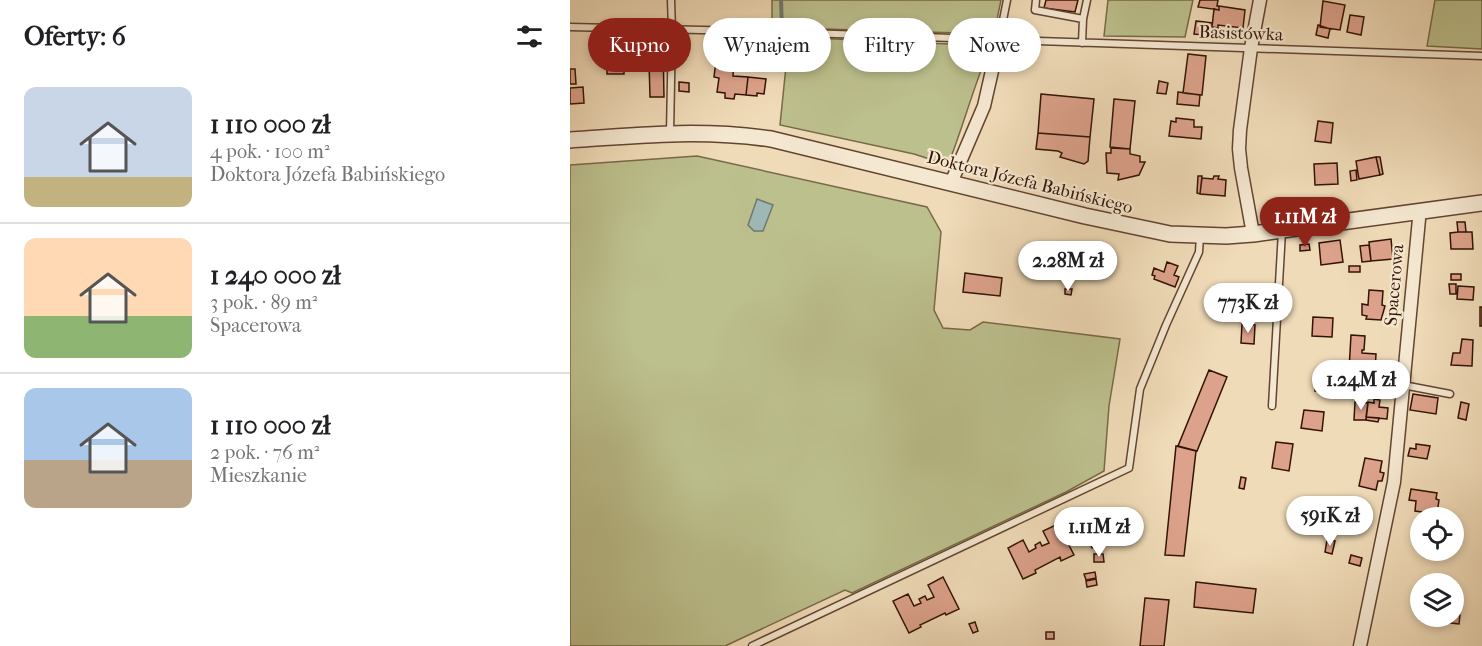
<!DOCTYPE html>
<html lang="pl">
<meta charset="utf-8">
<style>
:root{--surface:#fff;--page:#f6f6f6;--text:#202124;--muted:#757577;--line:#e0e0e0;--accent:#8f2418}
body{margin:0;font-family:"IM FELL French Canon",serif;background:var(--page);color:var(--text);height:100vh;display:flex;flex-direction:column;font-size:22px;white-space:nowrap}
*{box-sizing:border-box;margin:0}
p{font-size:20px;color:var(--muted)}
.icon{flex:none;width:33px;height:33px;fill:none;stroke:currentColor;stroke-width:2;stroke-linecap:round;stroke-linejoin:round}
.map{position:relative;flex:1;overflow:hidden}
.drawer{display:flex;flex-direction:column;background:var(--surface);width:570px}
.drawer>*{flex:none}
.guide{position:absolute;left:18px;top:18px;width:570px;height:54px;display:flex;gap:12px}
.tools{position:absolute;left:840px;top:507px;display:grid;gap:12px}
.tools a{display:grid;place-items:center;width:54px;height:54px;border-radius:50%;background:var(--surface);box-shadow:0 3px 9px #0003;font-size:30px}
.price{position:absolute;translate:-50% -51px;padding:0 14px;border-radius:21px;background:#fff;color:#222;font-size:20px;line-height:39px;filter:drop-shadow(0 2px 3px #0008)}
.price::after{content:'';position:absolute;left:50%;top:36px;width:18px;height:14px;margin-left:-9px;background:inherit;clip-path:polygon(0 0,100% 0,50% 100%)}
.price.active{background:var(--accent);color:#fff}
ul{padding:0;list-style:none}
li{display:flex;align-items:center;gap:18px;height:150px;padding:0 24px}
li+li{border-top:2px solid var(--line)}
li span{display:grid;place-items:center;flex:none;width:168px;height:120px;border-radius:12px;color:#555}
li>.icon{margin-inline-start:auto}
span .icon{width:72px;height:72px;fill:#fffc;stroke-width:1}
li b{font-size:26px}
h2{display:flex;justify-content:space-between;align-items:center;height:72px;padding:0 24px;font-size:26px}
.tag{padding:0 21px;border-radius:27px;background:var(--surface);box-shadow:0 3px 9px #0003;font-size:21px;line-height:54px}
.tag.active{background:var(--accent);color:#fff}
main{display:flex;flex:1;min-height:0}
.map>svg:first-child{display:block}
.green{fill:#bcc08d;stroke:#786a48;stroke-width:1.5}
.water{fill:#9db9b7;stroke:#73776f;stroke-width:1.5}
.lines{fill:none;stroke-linecap:round;stroke-linejoin:round}
.stream{stroke:#73776f;stroke-width:4}
.building{fill:#dda28b;stroke:#331304;stroke-width:1.5}
.service-casing{stroke:#624531;stroke-width:9}
.minor-casing{stroke:#624531;stroke-width:15}
.tertiary-casing{stroke:#624531;stroke-width:18}
.service{stroke:#f5e8d1;stroke-width:6}
.minor{stroke:#f5e8d1;stroke-width:12}
.tertiary{stroke:#f5e8d1;stroke-width:15}
.labels{text-anchor:middle;stroke-width:4.5;stroke-linejoin:round;paint-order:stroke}
.street-label{font-size:18px;fill:#331304;stroke:#f5e8d1}
</style>
<main>
<section class="drawer">
<h2>Oferty: 6<svg class="icon" aria-label="filters" viewBox="0 0 24 24"><path d="M4 7h16M4 17h16"/><circle cx="9" cy="7" r="2"/><circle cx="15" cy="17" r="2"/></svg></h2>
<ul>
<li><span style="background:linear-gradient(#c9d6e8 75%,#c2b280 0)"><svg class="icon" aria-label="home" viewBox="0 0 24 24"><path d="M3 11l9-7 9 7M6 9v11h12V9"/></svg></span><div><b>1 110 000 zł</b><p>4 pok. · 100 m²</p><p>Doktora Józefa Babińskiego</p></div></li>
<li><span style="background:linear-gradient(#ffd9b3 65%,#8fb573 0)"><svg class="icon" aria-label="home" viewBox="0 0 24 24"><path d="M3 11l9-7 9 7M6 9v11h12V9"/></svg></span><div><b>1 240 000 zł</b><p>3 pok. · 89 m²</p><p>Spacerowa</p></div></li>
<li><span style="background:linear-gradient(#a9c7e8 60%,#b9a48a 0)"><svg class="icon" aria-label="home" viewBox="0 0 24 24"><path d="M3 11l9-7 9 7M6 9v11h12V9"/></svg></span><div><b>1 110 000 zł</b><p>2 pok. · 76 m²</p><p>Mieszkanie</p></div></li>
</ul>
</section>
<div class="map">
<svg width="912" height="646" viewBox="0 0 912 646">
<rect width="100%" height="100%" fill="#f0dbb8"/>
<filter id="stains"><feTurbulence type="fractalNoise" baseFrequency=".00333" numOctaves="4"/><feColorMatrix values="0 0 0 0 .2 0 0 0 0 .09 0 0 0 0 .02 0 0 0 .5 -.17"/></filter>
<radialGradient id="worn" r=".72"><stop offset=".6" stop-color="#630" stop-opacity="0"/><stop offset="1" stop-color="#630" stop-opacity=".3"/></radialGradient>
<path class="green" d="M202,0H431L424,34L220,28L202,25Z
M538,0H623L615,37L534,36Z
M865,0H912V49L857,46Z
M219,37L402,45L419,50C403,88 393,127 378,165L344,154L210,125Z
M127,156L357,207L371,232L364,310L373,328L400,330L413,322L550,339L539,406L534,471L496,492L282,593L275,590L155,646H0V165Z"/>
<path class="water" d="M187,199L203,205L193,231H184L178,225Z"/>
<g class="lines">
<path class="stream" d="M211,0L212,30"/>
</g>
<path class="building" d="M476,0H508L505,12L474,8Z
M630,0H648L647,6H649V10L628,7Z
M753,1L775,5L770,30L750,27Z
M649,6L675,10L673,28L648,25V28L642,27L644,9L649,10Z
M780,15L794,17L791,35L777,32Z
M626,21L635,22L633,35L624,34Z
M635,22L642,23V27L648,28L647,37L633,35Z
M748,25L760,29L758,38L746,35Z
M62,46H93L94,97H80L79,62H62Z
M618,54L636,56L632,95L613,93Z
M192,56H198V62L191,61Z
M185,58L191,61V68H185Z
M159,59L164,60L163,76L178,77L176,95L165,94L164,99L155,98V93L147,92L149,78L144,77L146,61L158,63Z
M191,61L198,62V69L191,68Z
M37,67H54V74H37Z
M0,69H5L6,84H0Z
M178,77L196,79L194,94L187,93V96L176,95Z
M589,81L598,83L596,94L587,93Z
M109,82L119,83V92L109,91Z
M13,87L14,103L0,104V88Z
M608,92L630,95L629,106L607,104Z
M471,94L524,99L520,137L468,133Z
M544,99L565,101L560,149L540,147Z
M606,118L624,120V127H632L631,139L599,136L601,121L606,122Z
M748,121L763,123L761,143L745,141Z
M468,133L520,137L518,161L514,164L490,157L492,153L488,151L466,149Z
M541,148L560,149V154L570,156V162H575L569,175L548,180L549,174L537,173L536,153H541Z
M806,157L810,175L789,179L786,161Z
M806,157H810L813,174L810,175Z
M767,163L768,184L745,185L744,164Z
M786,170L787,180L781,181L780,171Z
M628,176H632L630,194L627,193Z
M644,176H649L648,179L656,180L655,196L630,194L632,178L643,179Z
M887,222H895L896,232H888Z
M888,232H902L903,249H881L880,233Z
M821,239L823,259L801,261L799,242Z
M770,240L773,262L751,265L749,243Z
M739,244L740,250L730,251V245Z
M799,245L801,261L792,262L790,246Z
M597,262L608,266L604,275L609,277L605,287L584,279L585,276L582,275L584,268L594,272Z
M779,266H790V272H779Z
M395,273L432,278L430,296L393,292Z
M881,274H891V280H881Z
M879,284H886V294H880Z
M888,286L904,287L903,300L887,299Z
M495,289H502L501,295L495,294Z
M799,290L813,291L812,305L815,306L811,320L796,319L797,316L792,315V304L798,305Z
M910,307H912V326H910Z
M743,317L763,318L762,337L742,336Z
M672,324L685,325L684,344L671,343Z
M781,335L795,336L794,350H792V353L806,354L805,371L787,372V370H779Z
M892,339L903,340L902,366L881,365L883,353H890Z
M639,370L657,377L627,451L608,446Z
M746,371L766,372L764,392L745,391Z
M843,394L868,398L866,414L840,410Z
M804,399L810,400L809,407L818,408L817,419L796,417L798,402L804,403Z
M785,402L798,403L796,420H784Z
M891,402L899,404L896,420L888,418Z
M734,410L754,412L752,431L731,428Z
M796,417L809,418L808,422L796,420Z
M706,442L723,444L719,471L702,468Z
M846,444L860,446L857,459L838,456L840,448L846,449Z
M606,446L626,451L614,556L595,555Z
M795,458L812,461L810,472L814,473L812,481H808L806,490L789,486Z
M671,477L676,478L674,489L669,488Z
M841,489L867,493L866,499L869,500L867,514L845,511L846,501L839,500Z
M764,498L779,500L771,531L759,529L760,522L764,520L761,516Z
M488,524L504,555L491,561L490,557L465,570L466,573L453,579L438,548L453,540L459,552L466,548L465,545L470,542L472,546L479,543L473,531Z
M531,539L532,546L522,548L520,542Z
M757,540L765,541L762,554L755,552Z
M524,554H533L534,562H524Z
M781,555L792,558L790,566L779,563Z
M525,572L526,578L516,580L514,574Z
M373,577L389,609L376,615L375,613L350,625L351,627L339,633L323,601L338,594L344,606L351,603L349,599L355,596L357,600L364,597L358,585Z
M526,579L527,585L517,587L516,581Z
M626,582L686,589L683,613L624,607Z
M575,598L599,600L594,646H570Z
M884,614L890,615L889,624L881,623Z
M405,622L408,631L403,633L399,624Z
M476,632H484V639H476Z"/>
<g class="lines">
<defs>
<path id="service" d="M466,0L465,10L513,19L512,43
M513,19L517,0
M0,27L175,31L912,56
M429,40L437,0
M100,133L102,30L101,0
M833,385L880,394
M702,406L712,231
M182,646L559,468L570,389L596,325L629,252L630,236"/>
<path id="minor" d="M381,183L414,106L429,40
M683,234L671,168L669,149L670,130L681,48L690,0
M790,646L824,482L849,219L847,212"/>
<path id="tertiary" d="M0,140C70,135 131,129 201,139L515,216L600,234L656,236L683,234L912,203"/>
</defs>
<use href="#service" class="service-casing"/>
<use href="#minor" class="minor-casing"/>
<use href="#tertiary" class="tertiary-casing"/>
<use href="#service" class="service"/>
<use href="#minor" class="minor"/>
<use href="#tertiary" class="tertiary"/>
</g>
<g class="labels">
<g class="street-label">
<text transform="translate(671 33) rotate(2)" y="6">Basistówka</text>
<text transform="translate(460 182) rotate(14)" y="6">Doktora Józefa Babińskiego</text>
<text transform="translate(824 285) rotate(-85)" y="6">Spacerowa</text>
</g>
</g>
<rect width="100%" height="100%" filter="url(#stains)"/>
<rect width="100%" height="100%" fill="url(#worn)"/>
</svg>
<div class="tools">
<a><svg class="icon" aria-label="locate" viewBox="0 0 24 24"><circle cx="12" cy="12" r="6"/><path d="M12 2v4M12 18v4M2 12h4M18 12h4"/></svg></a>
<a><svg class="icon" aria-label="layers" viewBox="0 0 24 24"><path d="M12 4l9 5-9 5-9-5zM3 14l9 5 9-5"/></svg></a>
</div>
<b class="price active" style="left:735px;top:248px">1.11M zł</b>
<b class="price" style="left:498px;top:292px">2.28M zł</b>
<b class="price" style="left:678px;top:334px">773K zł</b>
<b class="price" style="left:791px;top:411px">1.24M zł</b>
<b class="price" style="left:760px;top:547px">591K zł</b>
<b class="price" style="left:529px;top:558px">1.11M zł</b>
<div class="guide">
<a class="tag active">Kupno</a>
<a class="tag">Wynajem</a>
<a class="tag">Filtry</a>
<a class="tag">Nowe</a>
</div>
</div>
</main>
